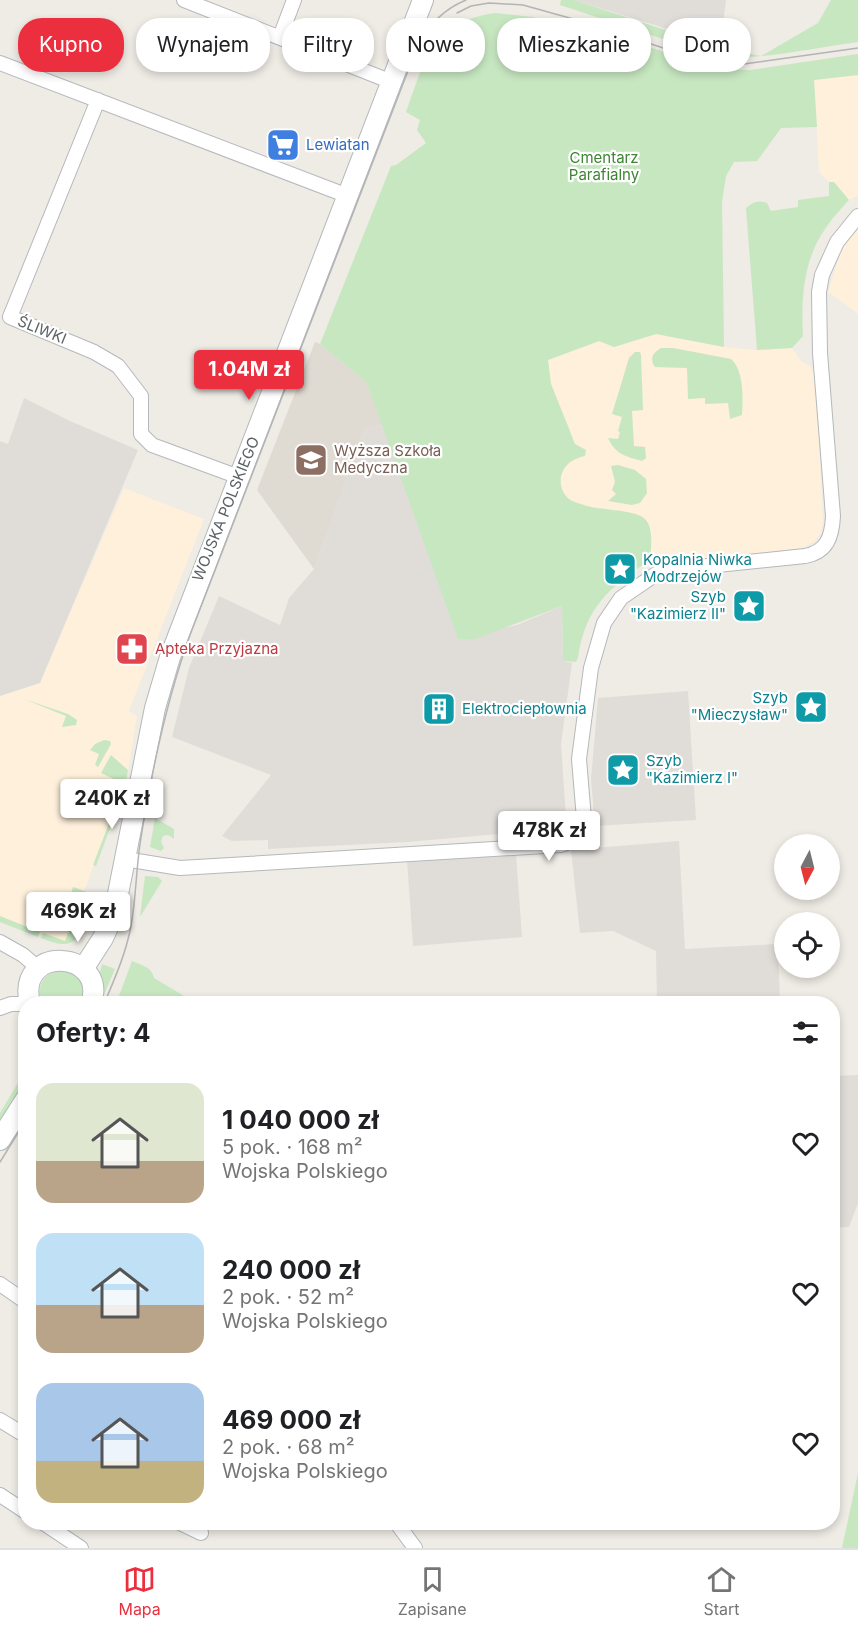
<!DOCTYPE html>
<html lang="pl">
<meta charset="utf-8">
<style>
:root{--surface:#fff;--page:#f6f6f6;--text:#202124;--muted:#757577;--line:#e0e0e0;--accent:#eb2f3e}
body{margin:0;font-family:Inter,sans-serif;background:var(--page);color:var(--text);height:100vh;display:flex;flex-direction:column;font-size:22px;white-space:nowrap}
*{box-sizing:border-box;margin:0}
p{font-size:20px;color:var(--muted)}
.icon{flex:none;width:33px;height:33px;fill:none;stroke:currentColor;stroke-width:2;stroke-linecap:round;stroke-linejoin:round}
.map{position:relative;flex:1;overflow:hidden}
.panel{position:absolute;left:18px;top:996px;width:822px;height:534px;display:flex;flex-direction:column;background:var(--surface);border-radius:24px;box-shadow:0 3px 9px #0003}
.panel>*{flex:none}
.guide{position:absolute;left:18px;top:18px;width:822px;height:54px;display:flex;gap:12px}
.needle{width:39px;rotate:187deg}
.tools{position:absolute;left:774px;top:834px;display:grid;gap:12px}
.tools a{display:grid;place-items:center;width:66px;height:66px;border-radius:50%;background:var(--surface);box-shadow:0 3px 9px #0003;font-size:30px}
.price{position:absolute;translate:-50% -51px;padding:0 14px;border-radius:6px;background:#fff;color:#222;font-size:20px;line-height:39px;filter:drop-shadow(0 2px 3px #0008)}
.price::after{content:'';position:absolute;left:50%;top:36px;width:18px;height:14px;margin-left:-9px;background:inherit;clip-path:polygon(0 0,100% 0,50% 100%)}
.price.current{background:var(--accent);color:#fff}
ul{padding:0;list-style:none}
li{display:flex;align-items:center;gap:18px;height:150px;padding:0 18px}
li span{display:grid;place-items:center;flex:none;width:168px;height:120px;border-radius:18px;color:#555}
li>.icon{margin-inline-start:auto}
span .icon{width:72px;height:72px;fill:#fffc;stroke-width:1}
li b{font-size:26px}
h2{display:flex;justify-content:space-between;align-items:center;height:72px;padding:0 18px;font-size:26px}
.pill{padding:0 21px;border-radius:24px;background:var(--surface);box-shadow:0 3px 9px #0003;font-size:21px;line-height:54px}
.pill.current{background:var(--accent);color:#fff}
.menu{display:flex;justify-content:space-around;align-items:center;height:84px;border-top:2px solid var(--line);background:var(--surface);font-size:16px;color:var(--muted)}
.menu a{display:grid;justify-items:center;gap:3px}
.menu .current{color:var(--accent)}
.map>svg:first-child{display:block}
.commercial{fill:#fef0db}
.industrial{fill:#e0ddd9}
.education{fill:#dfdbd3}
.green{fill:#c7e7c1}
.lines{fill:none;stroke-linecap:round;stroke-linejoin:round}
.minor-casing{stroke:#b5b8bc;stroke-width:16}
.secondary-casing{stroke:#b3b9bc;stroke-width:22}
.minor{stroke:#fff;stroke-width:14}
.secondary{stroke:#fff;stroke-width:20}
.tram{stroke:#b3b4b5;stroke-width:1.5}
.labels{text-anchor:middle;stroke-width:4.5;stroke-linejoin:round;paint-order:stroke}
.shop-label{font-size:15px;fill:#366cbe;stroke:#fff;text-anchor:start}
.park-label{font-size:15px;fill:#3d8534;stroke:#fff}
.street-label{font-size:15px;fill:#5c6265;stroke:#fff}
.education-label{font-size:15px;fill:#785e54;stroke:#fff;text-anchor:start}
.culture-label{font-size:15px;fill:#0d838f;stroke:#fff;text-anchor:start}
.health-label{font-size:15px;fill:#be3a42;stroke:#fff;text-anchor:start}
</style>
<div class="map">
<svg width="858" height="1548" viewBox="0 0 858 1548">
<rect width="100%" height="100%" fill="#efebe5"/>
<path class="commercial" d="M858,75V196L849,200L834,182H829L819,172L814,80Z
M858,228V314L828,292L841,250Z
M656,334L724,347L757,350L792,348L802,362L809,365L816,376L823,521L821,532L815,541L803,548L777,551L673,562L650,560L606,541L550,495L570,430L551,384L548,360L600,341L614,347Z
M124,488L204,519L129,711L137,716L127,778L64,944L0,919V696L40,682Z"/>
<path class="industrial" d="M574,0H726L720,48L658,26Z
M24,398L70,421L138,450L40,683L0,696V441L8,444Z
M383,425L458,638L517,625L562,606L563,661L572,663L561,744L566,818L555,829L407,842L268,849V840L232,841L222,836L271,775L172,737L189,668L219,596L280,625L289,598L314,569L364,429Z
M688,691L696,820L595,826L591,779L598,698Z
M679,841L685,949L778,944L780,1003H657L656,951L613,931L580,933L571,850Z
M516,854L522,937L413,946L407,860Z
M858,1075V1203L849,1227L833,1228V1076Z"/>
<path class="education" d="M315,342L320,344L367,383L383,425L364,429L314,569L257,490Z"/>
<path class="green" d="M561,0H574L720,48L761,56L818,23L831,0H858V42C812,48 764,60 718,57L560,5Z
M495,13L533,17L553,24L607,33L716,69L750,70L858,54V75L814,80L817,127L781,128L757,161L734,162L726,176L722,202L724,347L656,334L614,347L599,341L548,360L551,384L575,444L586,450L585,456C576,458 567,462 563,471C560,477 560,483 562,489C567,502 576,502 587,506C601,510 637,510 645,519C654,528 651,549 650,560C610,587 585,607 578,658L576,662L563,661L562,606L475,639H458L367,383L320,344L391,166L396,165L426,143L417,130L420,120L406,112C413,93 420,68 431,50C444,28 470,16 495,13Z
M829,182H834L849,200C841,209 832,218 825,229C803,260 801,300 803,336L792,348L757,350L746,208C753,202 758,200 767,203L771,211L798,207V200L829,196Z
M661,348H673L731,359C744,370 743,398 742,415L730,419L728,403L705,404V398L688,399L687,368L655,367C649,358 653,353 661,348Z
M635,352H640L641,355L643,410L632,411L634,446L645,447L646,458L642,461C625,456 616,455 608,438L618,439L620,432L618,431L622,417L612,414L629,358Z
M618,465L635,470L646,479L647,493L640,503L632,505L608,501L616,494L612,490L615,482L611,466Z
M24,699L68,714L77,720L76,725L62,727L66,716Z
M104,740L110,741L111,744L98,767L95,765L99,754L90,750L95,744Z
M111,755L128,770L125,788L96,866L93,865L124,784L101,773Z
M155,818L174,829V839L168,835L163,836L161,842L164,848L161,851L150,847Z
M145,876L158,877L162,881L140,917Z
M73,887L90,893L81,933L73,921L80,902L70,897Z
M0,916L40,932L38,937L0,922Z
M70,928L78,937C67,949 54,943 41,938L43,933L65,941Z
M132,961C141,965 152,967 154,978L189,999L188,1003H120L117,1001Z
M102,964L115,969L103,997L98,982Z
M62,970C80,976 88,984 81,1004L42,1003C35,986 44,972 62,970Z
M25,1071V1085L0,1127V1113Z
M858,1473V1548H842Z"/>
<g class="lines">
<defs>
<path id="minor" d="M184,0L392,82
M280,37L294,0
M0,63L348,196
M98,100L10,317L94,352L118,366L141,396V434L152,445L239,477
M125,859L180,868L561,845L579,838L584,819L579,759L591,668L604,623L621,598L656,574L698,567L805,556C827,552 832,537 833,516L820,353L819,292L822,275L837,242L858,216
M0,942L23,955L38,968
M0,1008L11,1004H26
M0,1284L26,1302
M0,1420L26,1436
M0,1495L26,1512
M42,1522L81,1548
M178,1522L201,1533
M396,1522L415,1548"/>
<path id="secondary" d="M83,969L103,938L114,914L155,708L170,657L423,0
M30,1004C15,943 109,950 91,1004
M0,1140L26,1099"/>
</defs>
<use href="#minor" class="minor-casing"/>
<use href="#secondary" class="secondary-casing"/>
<use href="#minor" class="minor"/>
<use href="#secondary" class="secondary"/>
<path class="tram" d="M457,13L471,6L489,3L523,5L584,22L706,62L737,65L858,48
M104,1004C115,978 126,953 131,926C136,899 136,871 140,844C151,773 166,702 190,635L418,45C429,24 444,9 466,0
M0,1162L26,1120"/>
</g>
<defs>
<symbol id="supermarket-square" viewBox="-11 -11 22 22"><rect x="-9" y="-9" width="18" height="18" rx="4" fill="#3f7fe0" stroke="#fff"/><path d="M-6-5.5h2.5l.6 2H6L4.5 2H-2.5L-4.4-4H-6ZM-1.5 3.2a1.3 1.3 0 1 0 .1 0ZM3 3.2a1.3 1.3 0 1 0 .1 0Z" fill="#fff"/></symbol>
<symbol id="university-square" viewBox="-11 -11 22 22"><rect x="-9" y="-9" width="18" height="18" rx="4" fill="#8d6e63" stroke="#fff"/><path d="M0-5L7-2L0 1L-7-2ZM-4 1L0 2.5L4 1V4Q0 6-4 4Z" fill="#fff"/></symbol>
<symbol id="sight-square" viewBox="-11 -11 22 22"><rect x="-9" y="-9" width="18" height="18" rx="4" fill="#0f9aa8" stroke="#fff"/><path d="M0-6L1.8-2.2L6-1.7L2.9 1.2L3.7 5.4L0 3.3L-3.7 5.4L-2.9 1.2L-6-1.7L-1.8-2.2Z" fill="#fff"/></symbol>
<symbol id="pharmacy-square" viewBox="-11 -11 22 22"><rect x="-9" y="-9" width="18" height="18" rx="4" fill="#e0444e" stroke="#fff"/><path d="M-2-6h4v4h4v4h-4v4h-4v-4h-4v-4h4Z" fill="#fff"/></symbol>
<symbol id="building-square" viewBox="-11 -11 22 22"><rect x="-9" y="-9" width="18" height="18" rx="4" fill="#0f9aa8" stroke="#fff"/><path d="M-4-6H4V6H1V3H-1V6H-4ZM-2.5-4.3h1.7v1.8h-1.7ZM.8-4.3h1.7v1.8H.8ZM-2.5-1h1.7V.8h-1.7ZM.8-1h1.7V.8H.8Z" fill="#fff"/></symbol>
</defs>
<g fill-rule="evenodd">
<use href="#supermarket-square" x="264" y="126" width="38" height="38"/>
<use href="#university-square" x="292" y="441" width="38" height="38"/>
<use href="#sight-square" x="601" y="550" width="38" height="38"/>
<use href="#sight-square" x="730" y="587" width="38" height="38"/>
<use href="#pharmacy-square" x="113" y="630" width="38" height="38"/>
<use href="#sight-square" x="792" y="688" width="38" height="38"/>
<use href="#building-square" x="420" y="690" width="38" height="38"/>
<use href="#sight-square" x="604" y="751" width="38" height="38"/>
</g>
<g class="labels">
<g class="shop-label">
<text x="306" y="150">Lewiatan</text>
</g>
<g class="park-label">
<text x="604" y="163">Cmentarz<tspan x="604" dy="17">Parafialny</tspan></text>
</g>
<g class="street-label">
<text transform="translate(42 330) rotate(22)" y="5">ŚLIWKI</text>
<text transform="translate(226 509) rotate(-68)" y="5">WOJSKA POLSKIEGO</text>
</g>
<g class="education-label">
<text x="334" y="456">Wyższa Szkoła<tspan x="334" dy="17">Medyczna</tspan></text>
</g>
<g class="culture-label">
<text x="643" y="565">Kopalnia Niwka<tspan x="643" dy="17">Modrzejów</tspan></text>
<text x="726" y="602" text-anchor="end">Szyb<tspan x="726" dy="17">"Kazimierz II"</tspan></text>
<text x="788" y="703" text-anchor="end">Szyb<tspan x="788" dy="17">"Mieczysław"</tspan></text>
<text x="462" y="714">Elektrociepłownia</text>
<text x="646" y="766">Szyb<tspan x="646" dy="17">"Kazimierz I"</tspan></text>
</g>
<g class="health-label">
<text x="155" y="654">Apteka Przyjazna</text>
</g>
</g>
</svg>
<div class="tools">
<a><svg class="needle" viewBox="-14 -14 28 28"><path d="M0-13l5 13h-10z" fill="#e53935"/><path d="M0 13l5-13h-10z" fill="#757577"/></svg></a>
<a><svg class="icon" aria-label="locate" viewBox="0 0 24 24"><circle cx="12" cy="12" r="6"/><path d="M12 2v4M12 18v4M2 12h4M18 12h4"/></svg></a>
</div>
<b class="price current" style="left:249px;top:401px">1.04M zł</b>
<b class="price" style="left:112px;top:830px">240K zł</b>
<b class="price" style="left:549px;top:862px">478K zł</b>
<b class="price" style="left:78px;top:943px">469K zł</b>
<div class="guide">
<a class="pill current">Kupno</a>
<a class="pill">Wynajem</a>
<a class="pill">Filtry</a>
<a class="pill">Nowe</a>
<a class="pill">Mieszkanie</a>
<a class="pill">Dom</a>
</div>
<section class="panel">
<h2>Oferty: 4<svg class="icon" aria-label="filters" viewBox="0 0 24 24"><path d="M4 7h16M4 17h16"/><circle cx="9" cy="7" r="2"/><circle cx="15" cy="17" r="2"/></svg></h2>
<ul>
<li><span style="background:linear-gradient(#dfe7d0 65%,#b9a48a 0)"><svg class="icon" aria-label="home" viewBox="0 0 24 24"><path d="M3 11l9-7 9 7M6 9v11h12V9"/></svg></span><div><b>1 040 000 zł</b><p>5 pok. · 168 m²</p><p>Wojska Polskiego</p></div><svg class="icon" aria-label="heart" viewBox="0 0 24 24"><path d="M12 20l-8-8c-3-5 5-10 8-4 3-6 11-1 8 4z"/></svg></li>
<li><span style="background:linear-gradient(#bfe0f5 60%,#b9a48a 0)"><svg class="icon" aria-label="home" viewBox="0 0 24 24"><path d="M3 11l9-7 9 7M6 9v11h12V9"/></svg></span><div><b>240 000 zł</b><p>2 pok. · 52 m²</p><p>Wojska Polskiego</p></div><svg class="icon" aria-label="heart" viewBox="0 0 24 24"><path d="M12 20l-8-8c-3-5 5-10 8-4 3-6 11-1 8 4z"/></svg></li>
<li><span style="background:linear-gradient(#a9c7e8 65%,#c2b280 0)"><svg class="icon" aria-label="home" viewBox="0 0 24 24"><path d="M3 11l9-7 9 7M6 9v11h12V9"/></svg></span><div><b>469 000 zł</b><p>2 pok. · 68 m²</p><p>Wojska Polskiego</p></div><svg class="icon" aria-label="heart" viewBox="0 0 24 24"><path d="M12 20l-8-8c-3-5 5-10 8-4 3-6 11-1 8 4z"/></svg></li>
</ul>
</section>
</div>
<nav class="menu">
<a class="current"><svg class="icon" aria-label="map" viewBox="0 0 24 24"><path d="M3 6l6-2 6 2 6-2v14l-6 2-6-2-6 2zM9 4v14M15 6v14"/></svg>Mapa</a>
<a><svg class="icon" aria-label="saved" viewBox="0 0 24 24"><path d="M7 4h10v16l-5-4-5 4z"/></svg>Zapisane</a>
<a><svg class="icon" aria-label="home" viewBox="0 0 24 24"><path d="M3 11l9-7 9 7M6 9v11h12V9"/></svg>Start</a>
</nav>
